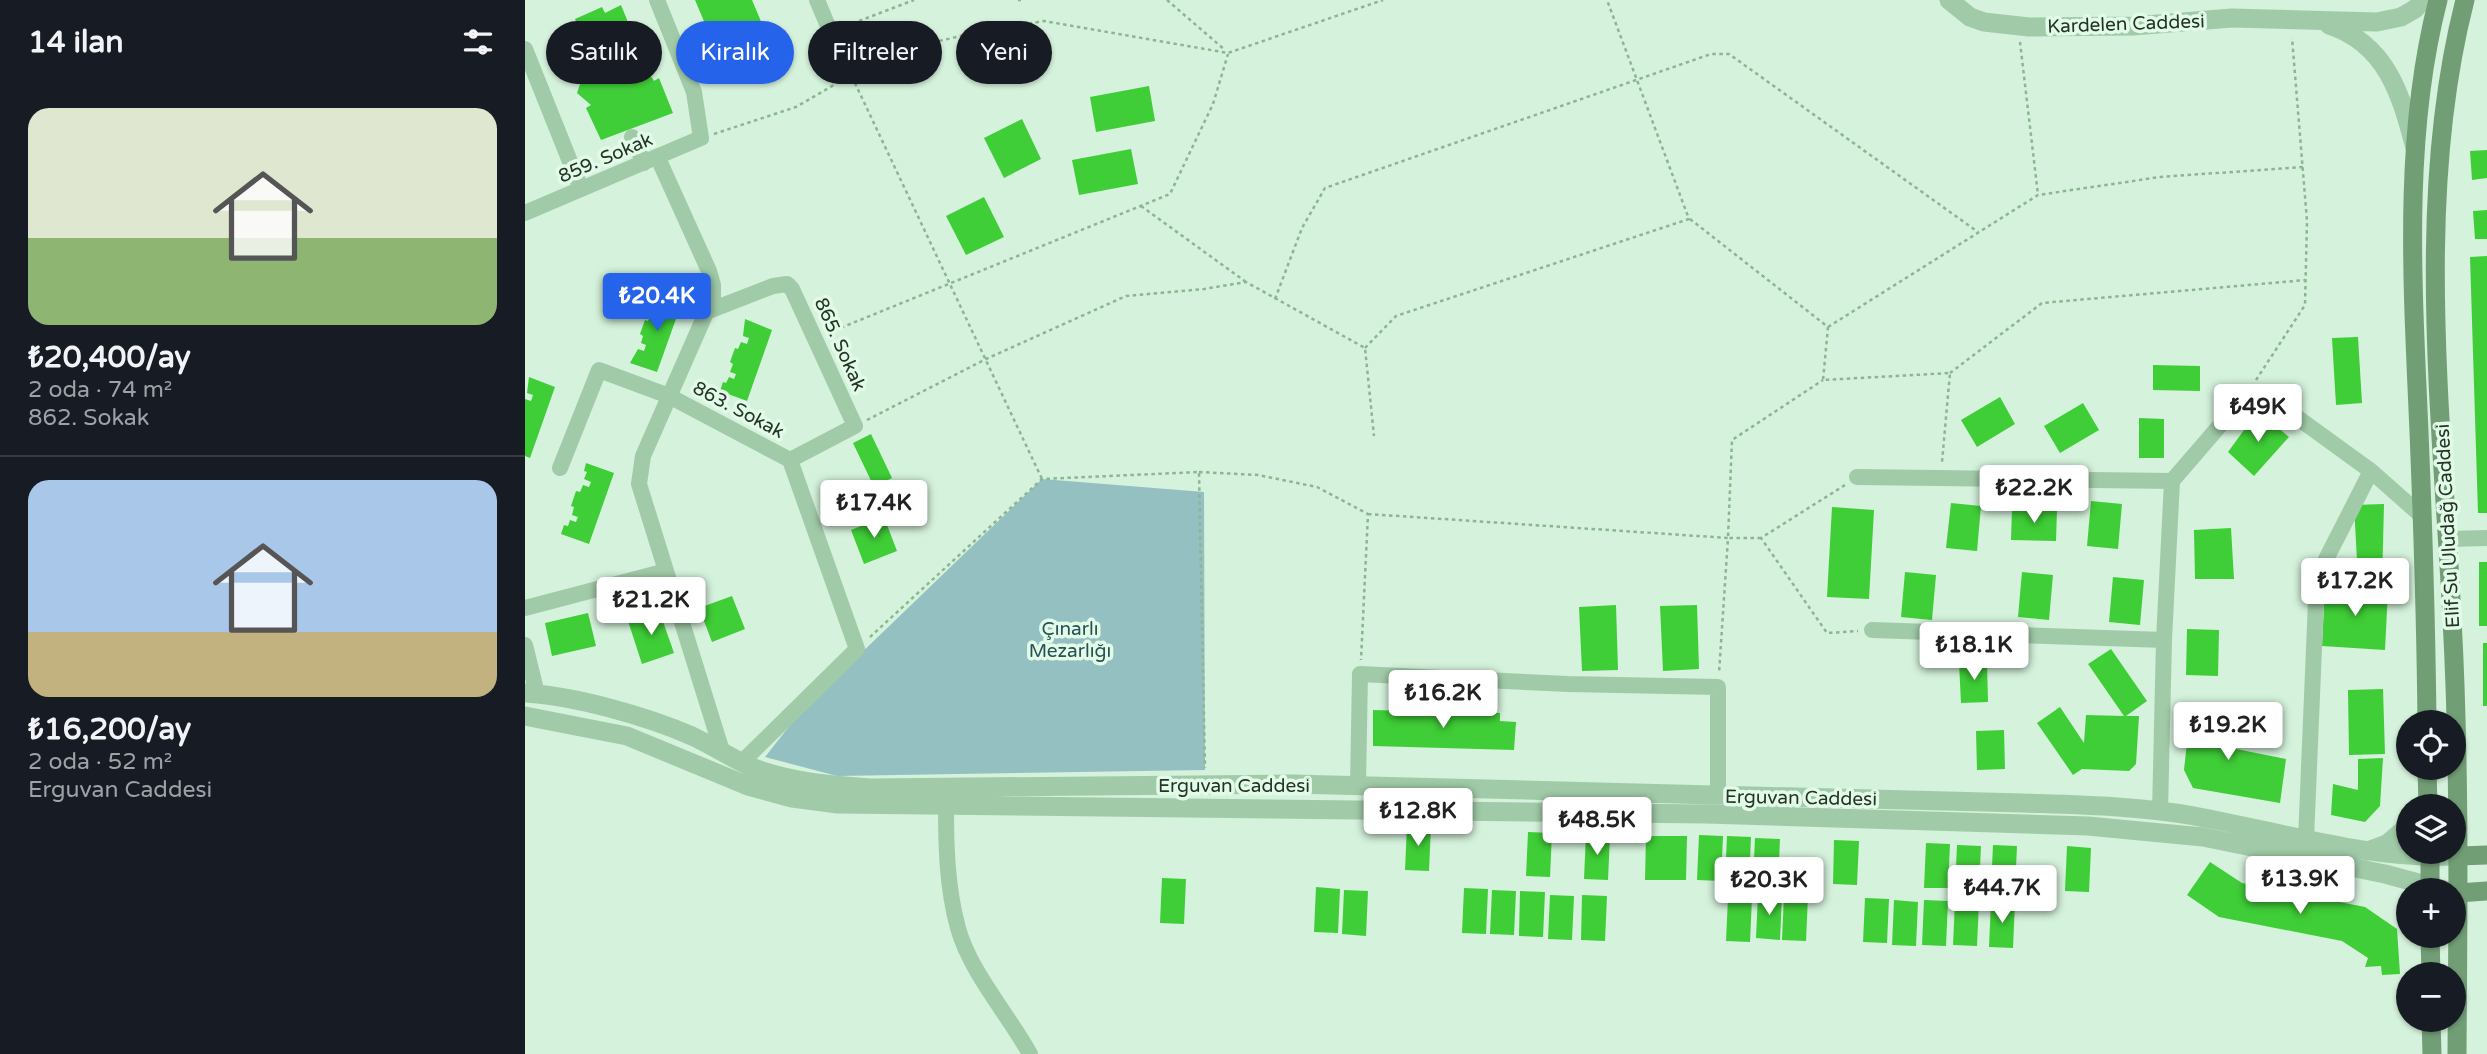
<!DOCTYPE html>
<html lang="tr">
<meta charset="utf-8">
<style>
:root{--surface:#171b24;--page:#20242c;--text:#f1f3f6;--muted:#9ea1a6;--line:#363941;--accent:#2563eb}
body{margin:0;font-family:"Varela Round",sans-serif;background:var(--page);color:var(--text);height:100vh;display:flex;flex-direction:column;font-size:26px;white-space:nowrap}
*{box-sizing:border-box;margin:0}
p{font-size:23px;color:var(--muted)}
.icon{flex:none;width:38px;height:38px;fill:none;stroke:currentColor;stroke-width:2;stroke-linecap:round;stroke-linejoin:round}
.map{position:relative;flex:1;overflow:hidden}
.sheet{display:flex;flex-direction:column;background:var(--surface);width:525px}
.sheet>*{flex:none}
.banner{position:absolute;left:21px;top:21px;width:665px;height:63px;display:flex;gap:14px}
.tools{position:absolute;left:1871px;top:710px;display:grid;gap:14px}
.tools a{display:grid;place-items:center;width:70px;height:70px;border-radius:50%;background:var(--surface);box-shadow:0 2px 5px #0004;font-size:35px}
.price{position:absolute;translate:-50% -60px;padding:0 16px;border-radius:7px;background:#fff;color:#222;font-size:23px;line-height:46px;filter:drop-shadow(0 2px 4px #0008)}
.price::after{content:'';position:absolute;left:50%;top:42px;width:21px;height:16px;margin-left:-10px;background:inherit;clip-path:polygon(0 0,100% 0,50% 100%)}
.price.selected{background:var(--accent);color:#fff}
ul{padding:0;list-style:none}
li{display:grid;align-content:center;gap:14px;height:371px;padding:0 28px}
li+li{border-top:2px solid var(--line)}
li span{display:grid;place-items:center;height:217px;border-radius:21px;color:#555}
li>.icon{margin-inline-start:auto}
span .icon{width:126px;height:126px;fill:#fffc;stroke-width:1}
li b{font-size:30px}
h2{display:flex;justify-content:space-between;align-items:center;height:84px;padding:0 28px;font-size:30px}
.tag{padding:0 24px;border-radius:32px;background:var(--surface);box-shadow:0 2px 5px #0004;font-size:24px;line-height:63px}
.tag.selected{background:var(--accent);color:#fff}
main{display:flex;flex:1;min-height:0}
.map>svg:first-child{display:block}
.green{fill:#95c0c2}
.building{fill:#3fce37}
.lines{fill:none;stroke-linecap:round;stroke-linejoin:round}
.path{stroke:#8bb691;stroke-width:2.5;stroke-dasharray:3.5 3.5;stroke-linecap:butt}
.minor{stroke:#a1cba8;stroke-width:16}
.tertiary{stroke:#a1cba8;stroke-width:19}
.secondary{stroke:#729e76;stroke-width:19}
.labels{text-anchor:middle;stroke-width:7;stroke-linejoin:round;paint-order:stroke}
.street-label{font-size:19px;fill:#243425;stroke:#e2fae8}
.park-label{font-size:19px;fill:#275154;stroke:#e2fae8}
</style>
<main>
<section class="sheet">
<h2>14 ilan<svg class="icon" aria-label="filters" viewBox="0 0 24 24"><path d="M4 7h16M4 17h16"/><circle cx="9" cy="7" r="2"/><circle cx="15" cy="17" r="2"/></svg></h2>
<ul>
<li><span style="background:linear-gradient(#dfe7d0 60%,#8fb573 0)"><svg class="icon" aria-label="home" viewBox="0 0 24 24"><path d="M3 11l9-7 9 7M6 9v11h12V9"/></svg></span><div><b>₺20,400/ay</b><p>2 oda · 74 m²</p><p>862. Sokak</p></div></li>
<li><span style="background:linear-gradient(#a9c7e8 70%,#c2b280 0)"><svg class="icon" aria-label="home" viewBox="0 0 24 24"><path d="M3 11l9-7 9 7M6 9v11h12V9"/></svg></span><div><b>₺16,200/ay</b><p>2 oda · 52 m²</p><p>Erguvan Caddesi</p></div></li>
</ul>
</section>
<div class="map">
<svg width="1962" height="1054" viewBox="0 0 1962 1054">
<rect width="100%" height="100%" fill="#d5f2dc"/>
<path class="green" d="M517,479L679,492L680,770L312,776L240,757L277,710Z"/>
<path class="building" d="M170,0H227L248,50L200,71Z
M96,5L118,59L122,57L128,62V71L124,73L129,81L134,78L148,113L76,140L61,108L66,105L52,93L55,84L35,34L52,25L50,19L77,7L80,13Z
M624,86L630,121L571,132L565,97Z
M497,119L516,159L479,178L459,138Z
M606,149L613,184L554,195L547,160Z
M1962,150V178L1947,180L1945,151Z
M459,197L479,237L441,255L421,216Z
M1962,210V239H1950L1948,211Z
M1962,256V513H1953L1945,257Z
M130,292L157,302L132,372L105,363L113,349L119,351L121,345L116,343L118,336L115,334L120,320L123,321L126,314L132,316L134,310L128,308L131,300L127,299Z
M220,319L247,330L222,401L195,391L198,382L201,383L204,377L209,379L211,374L205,372L208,364L205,362L210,348L213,349L216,342L222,344L224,338L218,336Z
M1833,337L1837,403L1811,405L1807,338Z
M1628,365L1675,366V391L1628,390Z
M4,377L30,387L5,458L0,456V399L6,401L8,395L2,393Z
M1475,397L1490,424L1452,447L1436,420Z
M1558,403L1574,430L1535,453L1519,426Z
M1733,411L1764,437L1729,476L1703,452Z
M1614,418L1639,419V458H1614Z
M346,434L367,478L349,487L328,443Z
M61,463L89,473L64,544L36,534L39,525L43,526L45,520L51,522L53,517L47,515L49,507L46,506L51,491L55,492L58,485L64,487L66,482L59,479L62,472L59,471Z
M1566,501L1597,504L1593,549L1562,546Z
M1426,503L1456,506L1452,551L1421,548Z
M1859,504L1857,583L1833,579L1829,505Z
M1307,507L1349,510L1344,599L1302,597Z
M1487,509L1532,510L1531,541L1486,540Z
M359,517L372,551L339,564L326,530Z
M1706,528L1709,579H1670L1669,530Z
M1954,562H1962V626H1954Z
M1380,572L1411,575L1407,620L1376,617Z
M1497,572L1528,575L1524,620L1493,617Z
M1588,577L1619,580L1615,625L1584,622Z
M1800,587L1863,590L1860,650L1797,646Z
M207,596L220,629L187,642L174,608Z
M1091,605L1093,670L1057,671L1054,607Z
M1172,605L1174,669L1138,671L1135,606Z
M134,610L149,653L117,664L103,621Z
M63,613L71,646L27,656L20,623Z
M1662,629L1694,630L1693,676L1661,675Z
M1958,643H1962V706H1958Z
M1586,649L1622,701L1601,716H1614L1611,764L1604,771L1557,769L1548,775L1512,723L1535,707L1559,743L1561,715L1599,716L1563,664Z
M1462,662L1463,702L1436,703L1434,663Z
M1858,689L1860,754L1824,755L1823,690Z
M1666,706L1700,710L1696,746L1761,759L1755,803L1668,788L1659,770Z
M848,710L975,713V721L991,722L989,750L848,746Z
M1479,730L1480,769L1452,770L1451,731Z
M1858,758L1855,806L1840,822L1806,815L1808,784L1833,790V759Z
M882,825L906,826L904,871L880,870Z
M1003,832L1027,833L1025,877L1001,876Z
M1061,834L1085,835L1083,880L1059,879Z
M1174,835L1198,836L1196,881L1172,880Z
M1121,836H1162L1161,880H1120Z
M1202,836L1226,837L1224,882L1200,881Z
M1230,838L1255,839L1253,883L1228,882Z
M1309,840L1334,841L1332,885L1308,884Z
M1401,843L1425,844L1423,888H1399Z
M1432,845L1456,846L1454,890L1430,889Z
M1468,845L1492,846L1490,891L1466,889Z
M1542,846L1566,848L1564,892L1540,891Z
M1685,862L1717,883L1840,907L1872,929L1875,974L1857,975L1856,966L1840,967L1843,958L1817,941L1694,917L1662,895Z
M637,878L661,879L659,924L635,923Z
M791,887L815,889L813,933L789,932Z
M939,888L963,889L961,934L937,933Z
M819,890L843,891L841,936L817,934Z
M967,890L991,891L989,935L965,934Z
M995,891L1020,892L1018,937L994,936Z
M1233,894L1257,895L1255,940L1231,938Z
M1025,895L1049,896L1047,940L1023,939Z
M1057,895L1082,896L1080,941L1056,940Z
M1259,895L1283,896L1281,941L1257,940Z
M1203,897L1227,898L1225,942L1201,941Z
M1340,898L1364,899L1362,943L1338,942Z
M1369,900L1393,902L1391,946L1367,945Z
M1399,900L1423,901L1421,946L1397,945Z
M1430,901L1454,902L1452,946L1428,945Z
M1466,902L1490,903L1488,948L1464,947Z"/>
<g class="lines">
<path class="path" d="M493,0H496
M642,0L700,50
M321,26L389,0
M1495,42L1513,195
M312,45L517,479
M189,134L271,107L326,75L391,46L459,31L519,21L703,53L858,0
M616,206L721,282
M1165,219L1303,327
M750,299L777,228L800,188L1186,54H1204L1453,232
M1303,327L1513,195L1635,177L1778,167
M1303,327L1298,380L1425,373L1417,462
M303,333L645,194L688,104L703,54
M840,348L871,316L1164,219L1082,0
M1425,373L1517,303L1781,280
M1731,380L1780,305L1782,221L1767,38
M342,420L461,359L601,296L679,289L721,282L840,348L849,436
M674,472L733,475L792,487L843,514L836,660
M1320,485L1236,538L1302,633L1333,631
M843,514L1203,538L1194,673
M1236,538H1203L1207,440L1298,380
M345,637L517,479L674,472L680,768"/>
<path class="minor" d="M292,0L305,31
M0,49L56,189
M107,137L119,163
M133,158L184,271L188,285V297L118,456L114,484L197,751
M0,213L176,138L169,92L132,0
M181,312L248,286L262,284L267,289L330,426L265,460
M35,468L74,370L144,396L265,460
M1332,477L1647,481
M1923,539L1962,538
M0,608L141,571
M1347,630L1639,640
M0,645L12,694
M217,762L332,649L265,460
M833,786L835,674L1043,684L1193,687V795
M421,805C421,847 422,888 433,928C445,972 483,1014 505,1054
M1635,812L1639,640L1647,481L1722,394L1744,397L1846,471L1898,517
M1781,839L1792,577L1846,471"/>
<path class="tertiary" d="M1424,0L1445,17L1459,22L1504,27L1608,26L1707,18L1852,22L1876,17L1890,9L1898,0
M1804,25C1862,44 1876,95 1890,148
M0,693C50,696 121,716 167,736C186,745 205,757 224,766C263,782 305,785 346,788L768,784L1498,803C1555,805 1613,806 1669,816C1757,832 1844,860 1934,856
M0,716L102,736L223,786L267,798L313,804L1181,814L1563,826L1678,837L1860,874L1923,891
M1843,851L1862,844L1883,826"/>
<path class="secondary" d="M1902,723C1901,626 1898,529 1894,432C1888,290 1877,139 1913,0
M1902,768L1903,807
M1905,852V891
M1934,856L1962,855
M1933,893L1962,891
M1905,936L1906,975
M1906,1020L1907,1054
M1932,1054C1933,909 1935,764 1927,619C1917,416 1889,198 1940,0"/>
</g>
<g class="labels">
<g class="street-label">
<text transform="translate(1601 23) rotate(-2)" y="7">Kardelen Caddesi</text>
<text transform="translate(80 157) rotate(-23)" y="7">859. Sokak</text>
<text transform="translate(316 344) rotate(66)" y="7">865. Sokak</text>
<text transform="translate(214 409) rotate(28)" y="7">863. Sokak</text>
<text transform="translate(1922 526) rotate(-93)" y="7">Elif Su Uludağ Caddesi</text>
<text x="709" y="792">Erguvan Caddesi</text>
<text transform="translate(1276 797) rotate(1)" y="7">Erguvan Caddesi</text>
</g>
<g class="park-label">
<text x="545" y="635">Çınarlı<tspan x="545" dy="22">Mezarlığı</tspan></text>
</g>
</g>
</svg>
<div class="tools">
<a><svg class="icon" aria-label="locate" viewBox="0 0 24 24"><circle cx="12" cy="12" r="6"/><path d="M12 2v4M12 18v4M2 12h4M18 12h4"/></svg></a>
<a><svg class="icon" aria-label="layers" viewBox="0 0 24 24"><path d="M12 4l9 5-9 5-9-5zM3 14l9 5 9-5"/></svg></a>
<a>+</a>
<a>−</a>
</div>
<b class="price selected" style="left:132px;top:333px">₺20.4K</b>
<b class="price" style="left:1733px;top:444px">₺49K</b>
<b class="price" style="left:1509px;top:525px">₺22.2K</b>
<b class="price" style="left:349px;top:540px">₺17.4K</b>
<b class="price" style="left:1830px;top:618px">₺17.2K</b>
<b class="price" style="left:126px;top:637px">₺21.2K</b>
<b class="price" style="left:1449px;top:682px">₺18.1K</b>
<b class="price" style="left:918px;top:730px">₺16.2K</b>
<b class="price" style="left:1703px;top:762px">₺19.2K</b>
<b class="price" style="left:893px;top:848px">₺12.8K</b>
<b class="price" style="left:1072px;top:857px">₺48.5K</b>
<b class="price" style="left:1775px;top:916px">₺13.9K</b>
<b class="price" style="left:1244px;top:917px">₺20.3K</b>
<b class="price" style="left:1477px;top:925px">₺44.7K</b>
<div class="banner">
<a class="tag">Satılık</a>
<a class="tag selected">Kiralık</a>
<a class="tag">Filtreler</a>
<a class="tag">Yeni</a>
</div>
</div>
</main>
